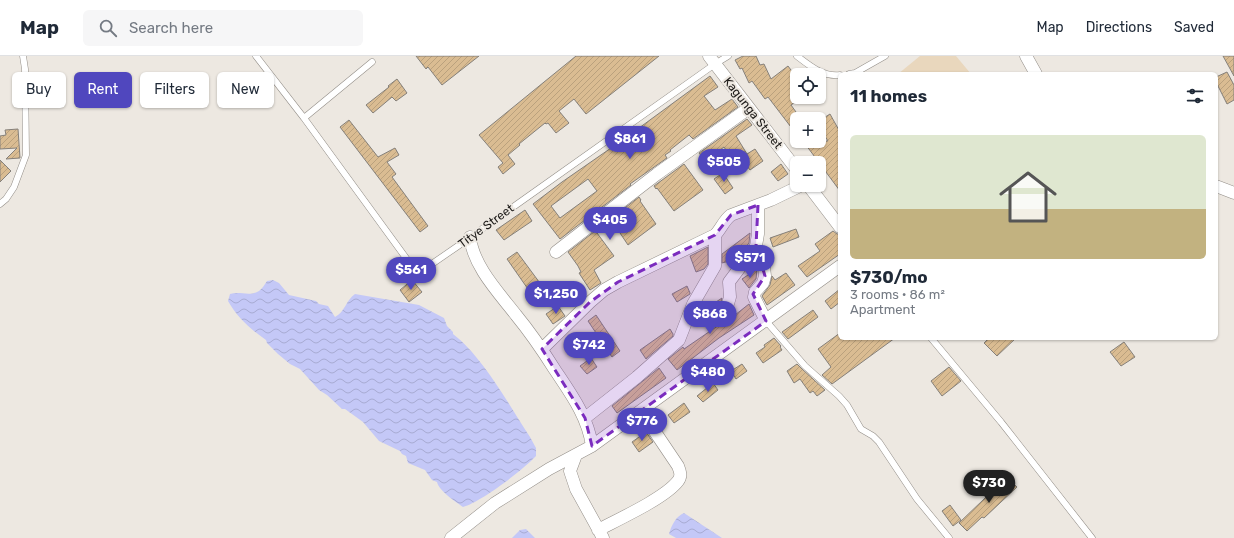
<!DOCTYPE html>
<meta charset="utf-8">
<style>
:root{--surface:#fff;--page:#f6f6f7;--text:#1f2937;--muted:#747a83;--line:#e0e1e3;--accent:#5047be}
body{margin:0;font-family:Rubik,sans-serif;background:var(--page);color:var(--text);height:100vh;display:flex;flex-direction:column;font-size:15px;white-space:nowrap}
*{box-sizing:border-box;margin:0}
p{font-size:13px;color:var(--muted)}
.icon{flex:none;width:22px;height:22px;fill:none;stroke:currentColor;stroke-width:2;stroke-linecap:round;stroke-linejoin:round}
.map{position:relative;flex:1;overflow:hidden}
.details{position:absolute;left:838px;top:16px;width:380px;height:268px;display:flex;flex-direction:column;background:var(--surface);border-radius:6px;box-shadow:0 1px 3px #0004}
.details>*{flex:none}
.guide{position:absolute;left:12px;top:16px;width:380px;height:36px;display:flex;gap:8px}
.buttons{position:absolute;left:790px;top:12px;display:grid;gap:8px}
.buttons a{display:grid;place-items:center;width:36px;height:36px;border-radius:6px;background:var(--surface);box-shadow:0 1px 3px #0004;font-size:20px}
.price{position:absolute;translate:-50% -34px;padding:0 9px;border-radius:14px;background:var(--accent);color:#fff;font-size:13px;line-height:26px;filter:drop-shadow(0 1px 2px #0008)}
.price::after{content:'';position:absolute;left:50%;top:24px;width:12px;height:9px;margin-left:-6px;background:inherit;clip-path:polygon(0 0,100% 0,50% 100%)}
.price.on{background:#222;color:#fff}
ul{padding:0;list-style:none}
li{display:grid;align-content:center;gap:8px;height:212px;padding:0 12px}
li+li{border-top:1px solid var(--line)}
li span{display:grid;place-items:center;height:124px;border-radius:6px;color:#555}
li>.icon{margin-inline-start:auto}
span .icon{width:72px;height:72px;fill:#fffc;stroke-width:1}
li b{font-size:17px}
h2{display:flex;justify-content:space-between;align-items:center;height:48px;padding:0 12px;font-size:17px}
.tag{padding:0 14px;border-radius:6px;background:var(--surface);box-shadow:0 1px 3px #0004;font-size:14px;line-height:36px}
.tag.on{background:var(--accent);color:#fff}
header{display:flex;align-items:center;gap:24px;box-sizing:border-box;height:56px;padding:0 20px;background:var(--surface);border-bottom:1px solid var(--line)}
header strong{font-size:19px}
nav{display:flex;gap:22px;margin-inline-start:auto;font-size:14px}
.search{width:280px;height:36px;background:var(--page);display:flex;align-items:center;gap:10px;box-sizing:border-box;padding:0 14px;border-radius:6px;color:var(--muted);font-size:15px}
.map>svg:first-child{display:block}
.pitch{fill:#e9d7bd}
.water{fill:url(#water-waves)}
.building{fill:url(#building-hatch);stroke:#85807a;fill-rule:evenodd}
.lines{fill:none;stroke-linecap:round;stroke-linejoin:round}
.lane-casing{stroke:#928d87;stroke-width:7}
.street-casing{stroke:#928d87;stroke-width:13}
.lane{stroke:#fff;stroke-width:6}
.street{stroke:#fff;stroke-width:12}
.marked{fill:#7b2cbf;fill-opacity:0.2;stroke:#7b2cbf;stroke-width:3;stroke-dasharray:8 5;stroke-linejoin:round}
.labels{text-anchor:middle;stroke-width:4;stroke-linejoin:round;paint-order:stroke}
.street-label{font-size:12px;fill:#1c1a18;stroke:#ede8e1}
</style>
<header>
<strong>Map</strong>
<div class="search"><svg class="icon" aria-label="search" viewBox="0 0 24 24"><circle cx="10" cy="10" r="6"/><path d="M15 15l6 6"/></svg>Search here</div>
<nav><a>Map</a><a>Directions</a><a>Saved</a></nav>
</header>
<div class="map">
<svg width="1234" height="482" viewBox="0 0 1234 482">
<defs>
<pattern id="water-waves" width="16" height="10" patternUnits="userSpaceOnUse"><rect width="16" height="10" fill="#c4c8f7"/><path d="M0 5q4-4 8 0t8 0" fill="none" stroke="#a8abd3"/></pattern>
<pattern id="building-hatch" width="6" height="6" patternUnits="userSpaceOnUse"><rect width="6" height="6" fill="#dabc92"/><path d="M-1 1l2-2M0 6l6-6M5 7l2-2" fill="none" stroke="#baa17d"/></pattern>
</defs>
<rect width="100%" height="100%" fill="#ede8e1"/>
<path class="pitch" d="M920,0H956L971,18H898Z"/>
<path class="water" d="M273,224L279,227L289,239L316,245L319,248L328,250L335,261C345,256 346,244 355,238L419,249L444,262L447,270L453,276V278C483,301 509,349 530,381L536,392V400C523,414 481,446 463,451C456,446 439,435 437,426L432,424L425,414L408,407L406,400L402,398L400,395L379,385L363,366L345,353H342L327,339L319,334L300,313L290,308L278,298L267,287L266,284C251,274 237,261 228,245L230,238C240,235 250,241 259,235C262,233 265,228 267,225Z
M684,457L722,482H676L669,478C671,470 676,460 684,457Z
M526,473L535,482H512L520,474Z"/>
<path class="building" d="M416,0H479L442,29L428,11L426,13Z
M576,0H659L586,58L574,43L559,55L569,67L556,77L548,67L546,68L545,67L519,88L520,89L508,99L515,108L503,118L498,111L503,107L479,79Z
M743,0H756L760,9L764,8L771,23L788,10L797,22V45L791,49L801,63H797V79L768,41L765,43L752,25L749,27L742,12L740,13L735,4Z
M1223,0H1234V20Z
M1227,16L1234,29V44L1227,48L1216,26V21Z
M710,20L718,31L704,40L715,54L732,43L738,51L693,83L689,79L670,94L671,95L665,99L667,102L630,128L631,129L560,183L533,148L562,126L624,83ZM588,123L597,135L560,162L551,150Z
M397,23L407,37L396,45L392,41L373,57L366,49L389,31L388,30Z
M830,58L840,76V135L803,85H817L819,88V85H828L819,71V65Z
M747,63L752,69L736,80L747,98L755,93L763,105L750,114L737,96L730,100L724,91L705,105L699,97Z
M349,64L378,101L395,92L399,99L387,106L396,118L392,121L428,170L420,176L340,71Z
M18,73L20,102L6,103L17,92L0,93V80L6,79L5,74Z
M0,104L11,115L0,126Z
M684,108L703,134L674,155L657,132L656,133L654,130Z
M781,108L788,118L778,125L771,116Z
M723,117L733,132L725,138L714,123Z
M639,141L641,144L640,145L656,168L628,189L612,165L598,175L597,177L614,200L594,214L601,227L590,234L579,217L581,216L578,210L568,196Z
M525,154L532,165L504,184L496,174Z
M796,173L799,181L773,191L770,182Z
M833,175L837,178H840V198L807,221L798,210L820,195L815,188Z
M750,177L749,187L745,192L729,205L722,207V198Z
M708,191V208L704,213L696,216L690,200Z
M517,196L548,238L537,246L507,203Z
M757,213L756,223L749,232L742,223Z
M786,217L795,229L767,249L762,240L770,229L772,220L775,224Z
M412,224L422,236L409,246L400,234Z
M687,230L690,237V238L677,246L672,238Z
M840,233V246L831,253L825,245Z
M722,242L717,262L718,266L721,268H725L729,267L733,257L735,259L749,248L754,259L719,282L677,314L668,303L683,291L684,293L719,269L707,252Z
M558,250L565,260L553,268L546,258Z
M813,254L818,261L788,283L782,276Z
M596,259L620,295L612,301L588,265Z
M670,273L673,278V280L646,303L640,294Z
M840,277V282H895L832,328L822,319L831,311L818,293Z
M577,280L583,289L573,296L566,287Z
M774,282L781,290L780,291L782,294L763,307L756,297L765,291L764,289Z
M989,282H1016L997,300L984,287Z
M1124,286L1135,301L1121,310L1110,296Z
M591,302L597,311L587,318L580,310Z
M742,308L747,315L736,323L731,315Z
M797,308L802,313L825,334L817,340L813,335L810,337L800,323L794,327L787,315Z
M949,311L961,325L942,340L931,325Z
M659,312L666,322L617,357L612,350Z
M713,327L718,334L703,346L697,340Z
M684,347L690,356L674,367L668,359Z
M646,376L653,386L639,396L632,386Z
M1007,421L1017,431L984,462L982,461L967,475L959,467Z
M950,449L961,464L953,470L942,455Z"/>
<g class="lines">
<defs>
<path id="lane" d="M256,0L304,62L414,213L419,215L426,212L458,190L715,8L728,0
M797,0C810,10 823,21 840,19
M849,18L855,17L885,0
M304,62L372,6
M0,148L6,143L14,131L26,99L25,13L23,0
M766,265L805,310L839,340L847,349L861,373L873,380L879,386L917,443L949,482
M931,282L1001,366L1092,482"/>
<path id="street" d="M709,0L797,114
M1026,0L1036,18
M808,129L840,171
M1216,130L1234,137
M470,181C473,210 499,237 516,259C530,276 543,295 555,314C571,338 588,361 592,390
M756,190L764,211L765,220L763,227L755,236L754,241L766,265
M556,196L657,118L749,52
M724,261L730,241L729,226L756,190L758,178V149
M542,293L590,246L604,234L618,226L715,179C721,173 724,164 731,159L771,144L802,129
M585,362L637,321L679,284L693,248L715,210V179
M576,399L570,415L576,433L603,482
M598,474C619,463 665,442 678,425C682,420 680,415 678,410L641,355
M451,482L495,447L549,413L592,390L840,210"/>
</defs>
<use href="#lane" class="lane-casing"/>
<use href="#street" class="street-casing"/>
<use href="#lane" class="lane"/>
<use href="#street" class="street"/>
</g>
<path class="marked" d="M758,149L756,190L765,220L753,238L766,265L592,390L585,362L542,293L590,246L618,226L715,179L731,159Z"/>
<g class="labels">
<g class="street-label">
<text transform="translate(753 57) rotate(52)" y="4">Kagunga Street</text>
<text transform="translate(486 170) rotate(-36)" y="4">Titye Street</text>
</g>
</g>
</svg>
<div class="buttons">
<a><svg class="icon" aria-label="locate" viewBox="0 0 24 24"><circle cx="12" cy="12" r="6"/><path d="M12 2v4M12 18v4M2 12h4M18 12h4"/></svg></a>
<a>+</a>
<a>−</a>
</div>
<b class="price" style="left:630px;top:104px">$861</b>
<b class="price" style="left:724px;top:127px">$505</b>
<b class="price" style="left:610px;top:185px">$405</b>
<b class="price" style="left:750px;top:223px">$571</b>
<b class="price" style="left:411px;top:235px">$561</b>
<b class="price" style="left:556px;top:259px">$1,250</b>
<b class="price" style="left:710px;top:279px">$868</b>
<b class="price" style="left:589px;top:310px">$742</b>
<b class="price" style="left:708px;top:337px">$480</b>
<b class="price" style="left:642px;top:386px">$776</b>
<b class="price on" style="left:989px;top:448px">$730</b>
<div class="guide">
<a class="tag">Buy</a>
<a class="tag on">Rent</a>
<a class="tag">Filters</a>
<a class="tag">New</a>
</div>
<section class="details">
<h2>11 homes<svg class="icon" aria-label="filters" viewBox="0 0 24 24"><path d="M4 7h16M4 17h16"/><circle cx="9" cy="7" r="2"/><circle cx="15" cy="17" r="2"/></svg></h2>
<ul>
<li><span style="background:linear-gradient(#dfe7d0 60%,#c2b280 0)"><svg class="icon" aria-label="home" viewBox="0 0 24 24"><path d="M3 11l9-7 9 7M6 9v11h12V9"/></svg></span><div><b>$730/mo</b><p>3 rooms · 86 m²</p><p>Apartment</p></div></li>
</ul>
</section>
</div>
